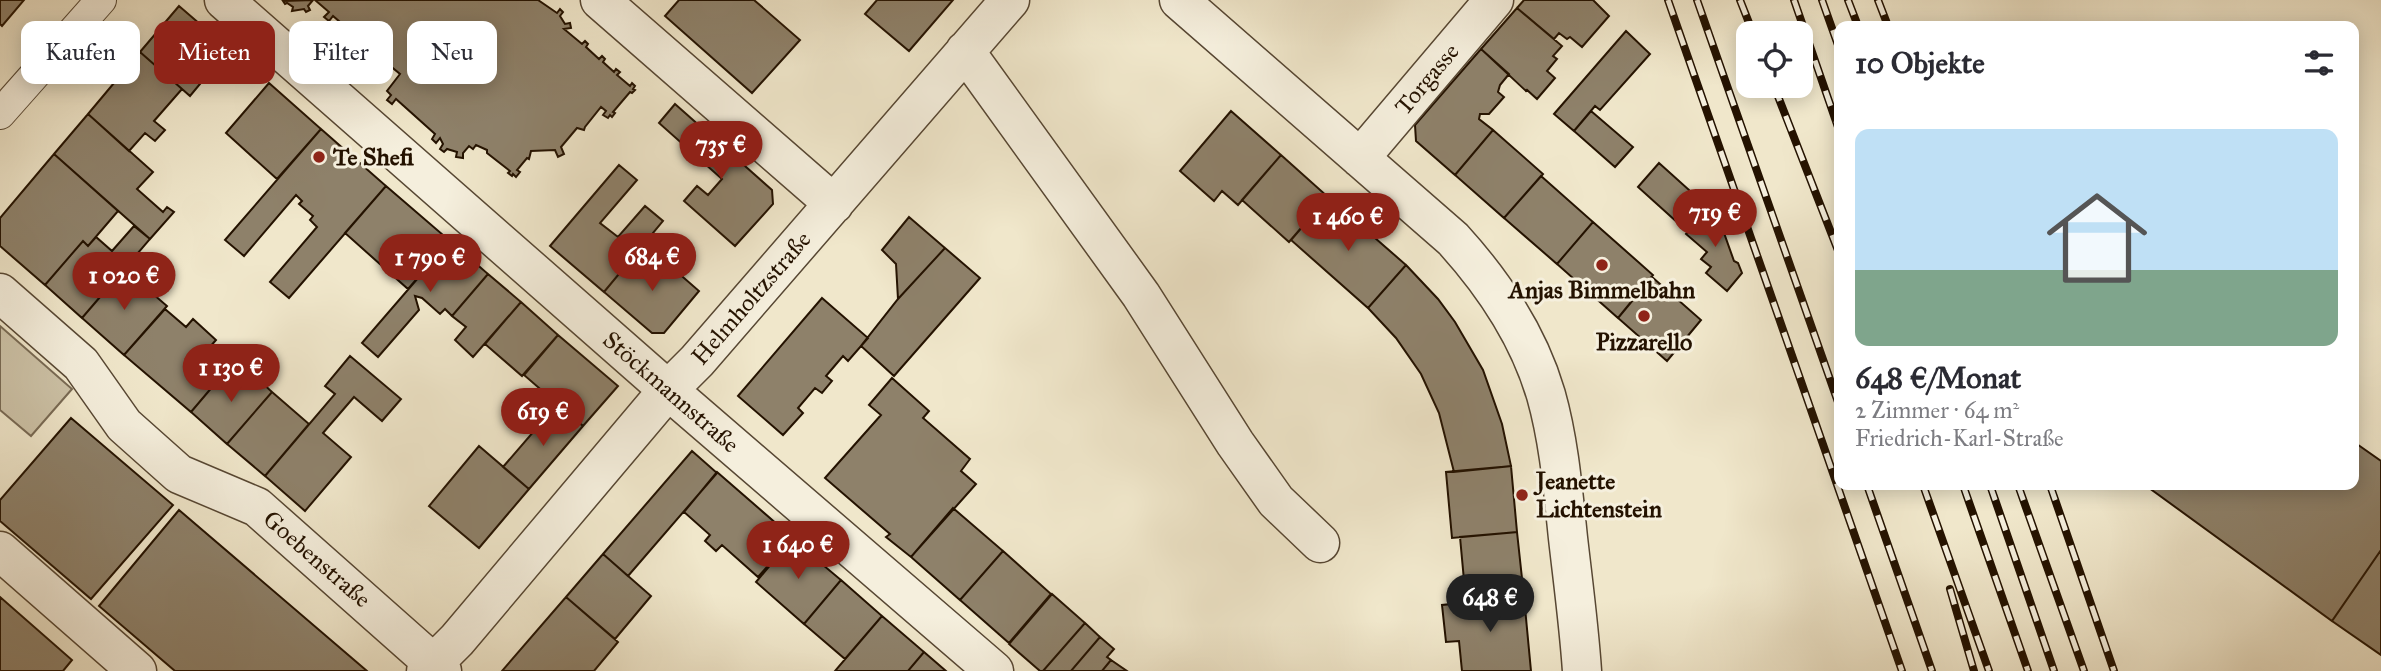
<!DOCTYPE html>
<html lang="de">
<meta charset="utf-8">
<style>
:root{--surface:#fff;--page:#f2f2f3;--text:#2b2b33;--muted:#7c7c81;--line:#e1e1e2;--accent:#8f2418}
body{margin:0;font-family:"IM FELL Great Primer",serif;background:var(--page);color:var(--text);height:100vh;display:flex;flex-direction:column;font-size:26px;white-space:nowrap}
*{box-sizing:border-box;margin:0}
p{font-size:23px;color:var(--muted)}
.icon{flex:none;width:38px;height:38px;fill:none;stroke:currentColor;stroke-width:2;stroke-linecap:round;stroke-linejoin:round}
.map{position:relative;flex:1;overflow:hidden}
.panel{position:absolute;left:1834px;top:21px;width:525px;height:469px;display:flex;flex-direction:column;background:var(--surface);border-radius:14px;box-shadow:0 4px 18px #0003}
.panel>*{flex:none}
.top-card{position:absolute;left:21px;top:21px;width:665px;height:63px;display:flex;gap:14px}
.fabs{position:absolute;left:1736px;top:21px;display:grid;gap:14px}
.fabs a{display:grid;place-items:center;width:77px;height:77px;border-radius:14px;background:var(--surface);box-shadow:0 4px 18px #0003;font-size:35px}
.price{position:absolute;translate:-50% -60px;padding:0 16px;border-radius:24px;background:var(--accent);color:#fff;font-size:23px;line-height:46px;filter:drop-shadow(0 2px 4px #0008)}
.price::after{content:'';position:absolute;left:50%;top:42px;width:21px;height:16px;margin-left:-10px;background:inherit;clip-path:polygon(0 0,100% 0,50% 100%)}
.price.active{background:#222;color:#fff}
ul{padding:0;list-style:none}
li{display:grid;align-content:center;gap:14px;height:371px;padding:0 21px}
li+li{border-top:2px solid var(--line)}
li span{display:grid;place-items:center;height:217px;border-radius:14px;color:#555}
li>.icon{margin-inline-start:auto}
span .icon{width:126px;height:126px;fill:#fffc;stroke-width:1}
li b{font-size:30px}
h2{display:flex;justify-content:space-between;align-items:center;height:84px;padding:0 21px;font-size:30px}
.chip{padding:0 24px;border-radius:14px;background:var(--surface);box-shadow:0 4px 18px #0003;font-size:24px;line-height:63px}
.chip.active{background:var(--accent);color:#fff}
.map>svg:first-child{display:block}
.green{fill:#cdc3a8;stroke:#786a54;stroke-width:2}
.building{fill:#8e816a;stroke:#241200;stroke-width:2}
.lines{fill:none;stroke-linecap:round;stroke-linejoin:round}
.pedestrian-casing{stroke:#574733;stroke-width:32}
.minor-casing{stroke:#574733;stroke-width:41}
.pedestrian{stroke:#f5efdd;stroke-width:30}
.minor{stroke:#f5efdd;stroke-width:38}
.rail-casing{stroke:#241200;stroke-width:8}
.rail{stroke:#f5efdd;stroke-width:5;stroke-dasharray:16;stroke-linecap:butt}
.poi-dot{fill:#8f2418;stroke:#f5efdd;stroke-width:2.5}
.labels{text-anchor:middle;stroke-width:6;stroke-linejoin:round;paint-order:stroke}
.street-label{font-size:24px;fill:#241200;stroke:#f5efdd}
.poi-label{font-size:24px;font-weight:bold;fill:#241200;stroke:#f5efdd;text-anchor:start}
</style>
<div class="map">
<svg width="2381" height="671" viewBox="0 0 2381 671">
<rect width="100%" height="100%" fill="#f0e7cb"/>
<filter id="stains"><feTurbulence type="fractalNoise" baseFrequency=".00286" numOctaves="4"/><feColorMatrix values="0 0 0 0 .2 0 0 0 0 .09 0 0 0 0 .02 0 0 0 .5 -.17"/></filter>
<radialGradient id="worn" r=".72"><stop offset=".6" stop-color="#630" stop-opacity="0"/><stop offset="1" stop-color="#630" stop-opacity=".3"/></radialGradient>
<path class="green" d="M0,326L72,389L31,436L0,410Z"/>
<path class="building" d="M0,0H24L2,26L0,24Z
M313,0L308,6L310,10L306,12L304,9L292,11L293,7L287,3L285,4L283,1Z
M315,0H538L557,13L560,9L563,12L560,16L565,24L570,23L571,28L564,29L582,44L585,41L588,44L586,47L599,59L602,56L605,59L603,62L614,72L616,69L620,72L617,75L630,86L632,83L635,86L633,89L635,90L632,93L630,92L613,112L615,113L612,117L610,115L608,118L603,115L606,111L601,107L585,127L584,130L577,128L561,147L564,154L558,157L555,150L531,151L529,159L527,158L517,170L520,172L516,177L513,174L512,176L508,173L510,171L487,153V150L476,145L473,149L469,146L463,153V158L456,157L457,152L447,149L444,152L440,149L443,144L440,138L436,143L432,139L435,134L396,99L392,104L387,100L391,95L387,91L400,74L389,65L385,70L380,66L385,60L370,48L366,53L362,49L366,44L352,32L348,37L344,34L348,29L333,16L329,21L324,17L329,12Z
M679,0H754L800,40L752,93L665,16Z
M877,0H953L909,51L865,14Z
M1524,0H1593L1609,16L1582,47L1570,37L1567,39L1559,33L1554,39L1517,8Z
M179,6L229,49L190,96L140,52Z
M1517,8L1562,46L1553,56L1557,59L1547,71L1555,78L1537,99L1527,90L1526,91L1481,49Z
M1626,31L1650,54L1600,110L1595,106L1574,131L1554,114Z
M1481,49L1509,74L1500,85L1498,92L1504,97L1489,114H1480L1479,119L1493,130L1455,175L1416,141L1415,125Z
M140,52L182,89L154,121L165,130L155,141L145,133L129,151L88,114Z
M269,83L321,129L277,179L226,133Z
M675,104L772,190L773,204L735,246L684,201L697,186L708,195L722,179L659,123Z
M1231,111L1281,155L1238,205L1222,191L1214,201L1180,171Z
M1591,111L1633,147L1615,167L1574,131Z
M88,114L153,172L137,189L163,212L167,207L174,212L150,239L54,154Z
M321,129L386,186L289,298L270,282L317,227L310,220L313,216L299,204L302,201L296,195L244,256L225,240Z
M1493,130L1543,174L1504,218L1455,175Z
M54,154L118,211L88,246L83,241L45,285L0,246V218Z
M1281,155L1328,197L1289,242L1242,200Z
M1659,163L1708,207L1688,232L1638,187Z
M619,165L637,180L600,223L618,237L645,206L663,221L604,292L550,246Z
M1541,176L1593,222L1557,264L1504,218Z
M386,186L450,241L408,289L345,233Z
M1328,197L1406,265L1368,308L1291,240Z
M1713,202L1734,261L1738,263L1742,273L1727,291L1706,273L1711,267L1701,259L1707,252L1686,234Z
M909,217L945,248L898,299L896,264L882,250Z
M1593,222L1653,275L1618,318L1557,264Z
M134,226L150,239L82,318L45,285L83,241L88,246L96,237L112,251Z
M450,241L488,274L452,316L445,309L440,314L422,298L415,296L419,310L378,357L362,343Z
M945,248L980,278L894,376L861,346L898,299Z
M638,251L655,265L661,258L699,291L664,333H652L604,292Z
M1406,265L1438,299L1455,322L1483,370L1502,424L1511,466L1454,472L1439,413L1421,374L1396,338L1368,308Z
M124,269L167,306L124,355L82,318Z
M488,274L521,302L473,357L455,340L466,327L452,316Z
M1652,277L1701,320L1667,361L1618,318Z
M822,298L868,338L848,361L843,356L826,376L832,381L822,393L815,388L798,408L803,413L783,435L738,396Z
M521,302L558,335L522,376L485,344Z
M165,309L186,327L193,319L216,340L209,348L230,366L191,412L124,355Z
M558,335L618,386L583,426L524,375Z
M350,356L401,399L382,421L354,397L323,433L351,457L305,511L265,476L335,394L325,386Z
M230,366L251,385L257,378L272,392L227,444L191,412Z
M892,378L929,411L923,418L970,459L961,471L976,484L911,557L886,537L890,534L825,478L881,415L869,405Z
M272,392L309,424L265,476L227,444Z
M562,408L583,426L529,489L503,467L547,416L551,420Z
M71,418L173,505L91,599L0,521V500Z
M2354,442L2381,461V550L2332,621L2145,485H2354Z
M479,446L529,489L479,548L429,506Z
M692,451L717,473L628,576L603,554Z
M1511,466L1517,532L1452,538L1446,472Z
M717,472L793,538L758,577L722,545L716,551L705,541L710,535L684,512Z
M953,508L1003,551L960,600L911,557Z
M179,510L367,671H175L99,606Z
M1517,532L1524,597L1466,602L1460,537Z
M792,539L841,580L804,624L756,582Z
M2381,550V655L2332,621Z
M1003,551L1051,594L1009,643L960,600Z
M603,554L651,596L615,639L566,597Z
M841,580L882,616L845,659L804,624Z
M1052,594L1085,623L1043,671H1040L1009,644Z
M0,597L72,660L63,671H0Z
M566,597L618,642L594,671H502Z
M1524,597L1531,671H1462L1459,641L1446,642L1442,605Z
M882,616L924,652L908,671H835Z
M1085,623L1100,637L1071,671H1043Z
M1100,637L1114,649L1107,657L1111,660L1102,671H1071Z
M924,652L946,671H908Z
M1111,660L1127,671H1102Z"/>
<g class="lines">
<defs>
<path id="pedestrian" d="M0,114L101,0"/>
<path id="minor" d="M224,0L668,390L994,671
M600,0L834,204
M1179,0L1453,239C1493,283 1529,337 1546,395C1559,441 1563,490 1568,538C1573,582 1579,626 1582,671
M965,51L1141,295L1235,443L1276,501L1320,543
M1360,158L1494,0
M0,293L81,364L124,425L179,474L257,507L442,671
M0,551L137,671
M426,671L457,640L668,390L697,361L1010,0"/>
</defs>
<use href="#pedestrian" class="pedestrian-casing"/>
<use href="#minor" class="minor-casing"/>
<use href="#pedestrian" class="pedestrian"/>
<use href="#minor" class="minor"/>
<defs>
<path id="rail" d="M1668,0L1902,671
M1697,0L1839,405
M1740,0L1753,33
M1794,0L1839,130
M1822,0L1839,48
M1848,0L1858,26
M1878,0L1888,26
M1774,86L1839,253
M1867,485L1932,671
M1923,485L1989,671
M1963,485L2028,671
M1990,485L2054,671
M2018,485L2084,671
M2050,485L2114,671
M1950,589L1974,671"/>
</defs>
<use href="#rail" class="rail-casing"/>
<use href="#rail" class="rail"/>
</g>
<g class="poi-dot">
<circle cx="319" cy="157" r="7"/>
<circle cx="1602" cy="265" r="7"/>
<circle cx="1644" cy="316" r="7"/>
<circle cx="1522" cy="495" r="7"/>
</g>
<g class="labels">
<g class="street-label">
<text transform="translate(1427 79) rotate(-50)" y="8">Torgasse</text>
<text transform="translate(751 298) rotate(-49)" y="8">Helmholtzstraße</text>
<text transform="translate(671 392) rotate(41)" y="8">Stöckmannstraße</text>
<text transform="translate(317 559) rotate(41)" y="8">Goebenstraße</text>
</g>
<g class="poi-label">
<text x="333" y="165">Te Shefi</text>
<text x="1602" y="298" text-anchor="middle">Anjas Bimmelbahn</text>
<text x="1644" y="350" text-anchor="middle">Pizzarello</text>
<text x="1536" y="489">Jeanette<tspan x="1536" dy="28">Lichtenstein</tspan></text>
</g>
</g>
<rect width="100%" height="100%" filter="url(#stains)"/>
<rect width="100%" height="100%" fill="url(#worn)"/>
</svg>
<div class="fabs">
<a><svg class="icon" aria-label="locate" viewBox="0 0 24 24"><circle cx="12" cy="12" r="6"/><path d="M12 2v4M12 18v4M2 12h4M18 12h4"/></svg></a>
</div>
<b class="price" style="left:721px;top:181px">735 €</b>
<b class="price" style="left:1715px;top:249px">719 €</b>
<b class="price" style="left:1348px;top:253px">1 460 €</b>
<b class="price" style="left:652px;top:293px">684 €</b>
<b class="price" style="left:430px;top:294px">1 790 €</b>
<b class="price" style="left:124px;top:312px">1 020 €</b>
<b class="price" style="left:231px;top:404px">1 130 €</b>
<b class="price" style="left:543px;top:448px">619 €</b>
<b class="price" style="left:798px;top:581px">1 640 €</b>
<b class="price active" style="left:1490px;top:634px">648 €</b>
<div class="top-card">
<a class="chip">Kaufen</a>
<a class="chip active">Mieten</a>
<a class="chip">Filter</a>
<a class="chip">Neu</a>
</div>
<section class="panel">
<h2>10 Objekte<svg class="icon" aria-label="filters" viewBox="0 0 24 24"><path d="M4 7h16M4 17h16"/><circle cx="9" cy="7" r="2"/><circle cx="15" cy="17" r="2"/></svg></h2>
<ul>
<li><span style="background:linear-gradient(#bfe0f5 65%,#7fa58c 0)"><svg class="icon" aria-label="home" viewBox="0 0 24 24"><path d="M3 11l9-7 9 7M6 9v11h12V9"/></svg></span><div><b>648 €/Monat</b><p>2 Zimmer · 64 m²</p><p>Friedrich-Karl-Straße</p></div></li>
</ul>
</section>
</div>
